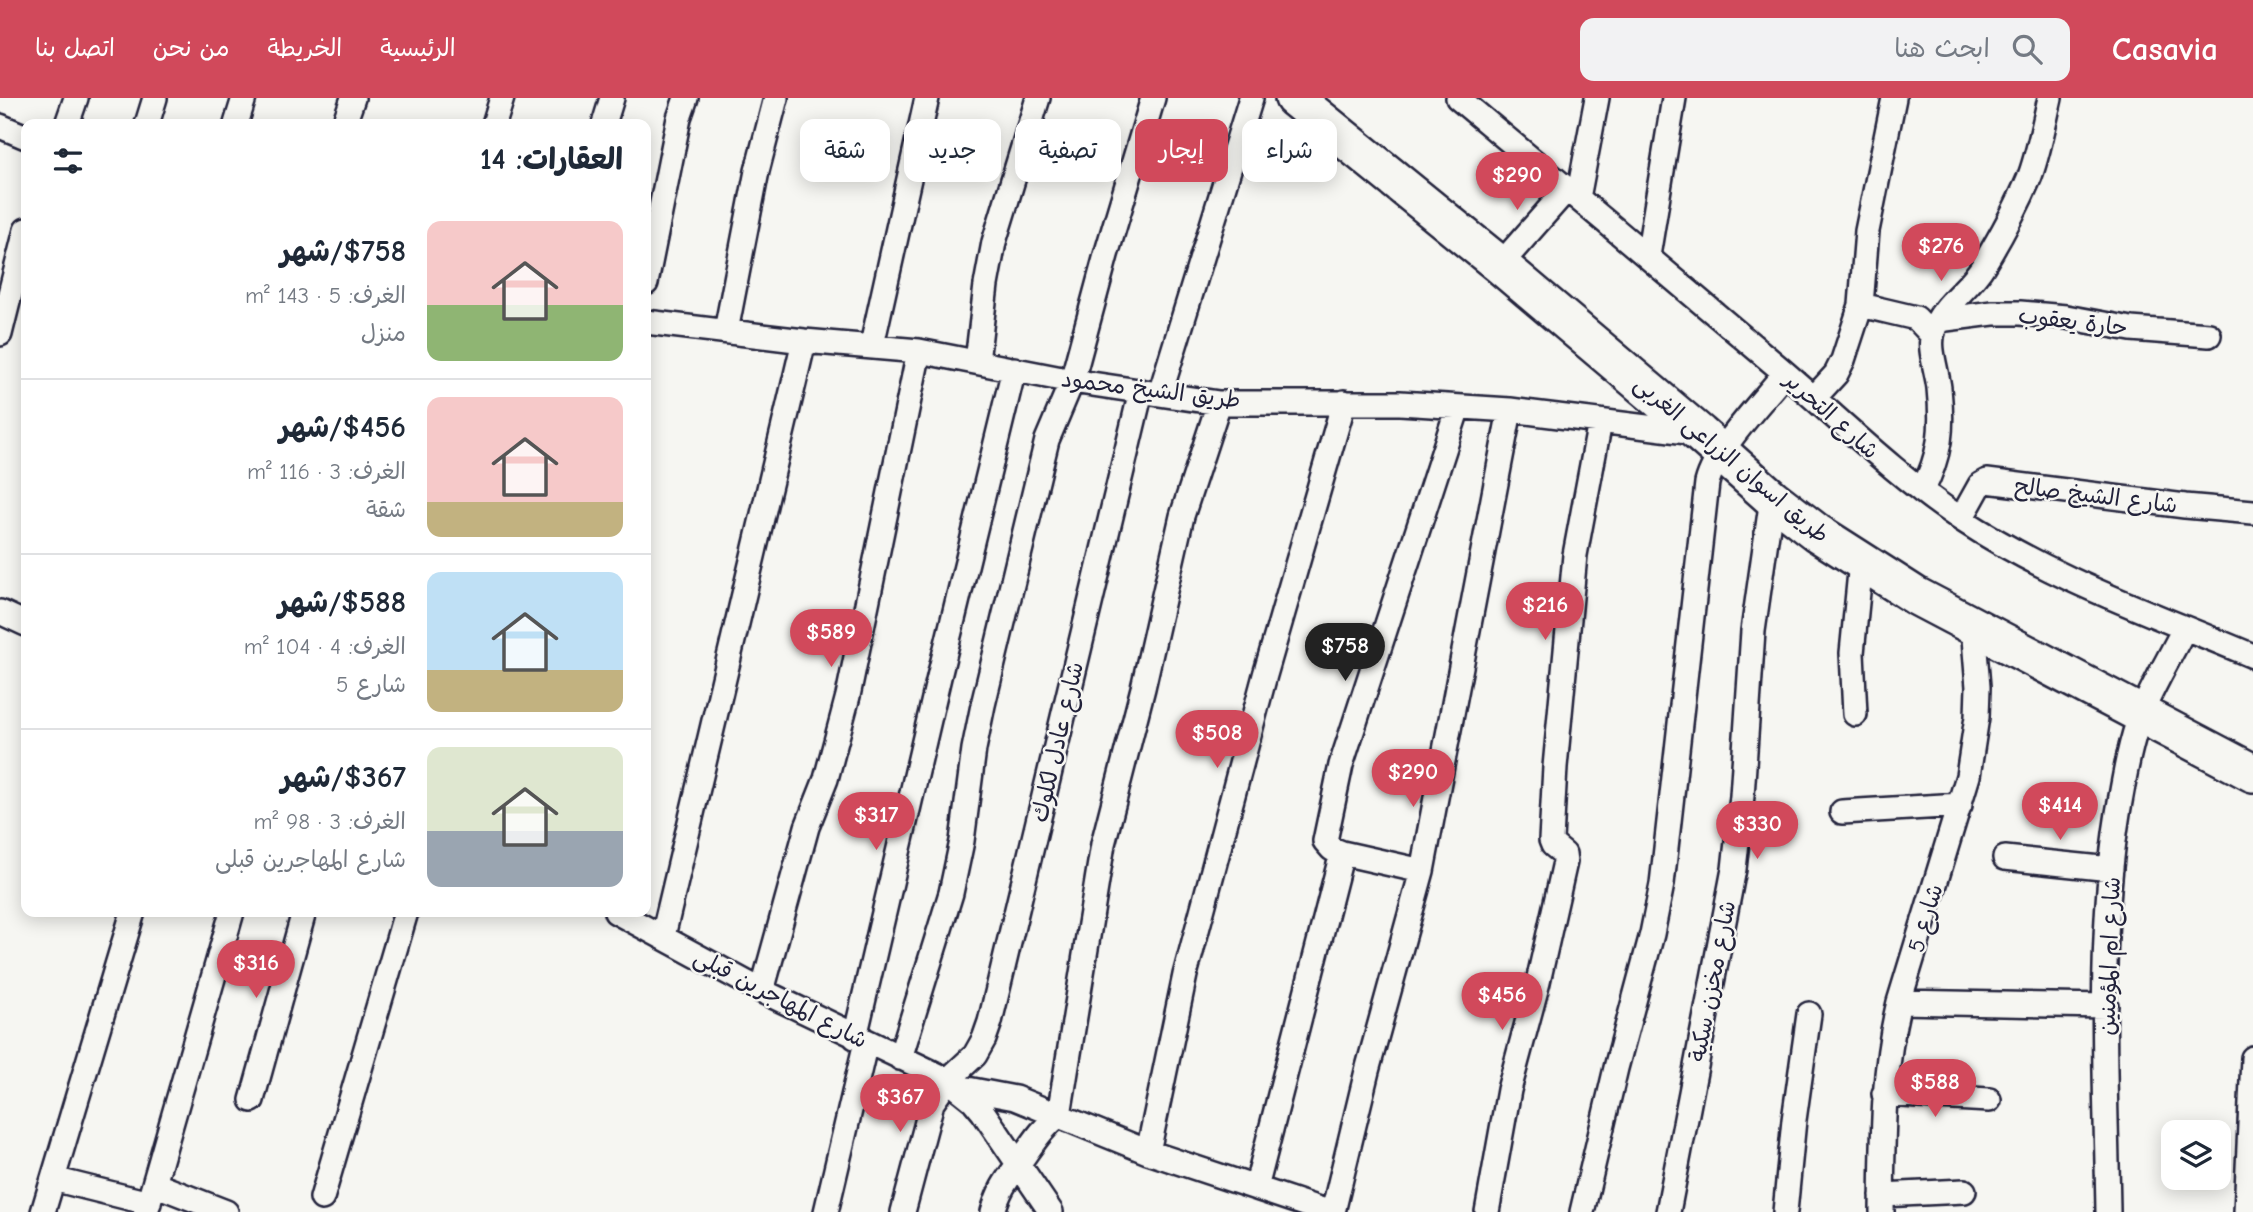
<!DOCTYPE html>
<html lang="ar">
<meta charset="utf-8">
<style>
:root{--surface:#fff;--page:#f2f2f3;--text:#1f2937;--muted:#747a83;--line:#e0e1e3;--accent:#d1495b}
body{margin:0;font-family:"Comic Neue","Playpen Sans Arabic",sans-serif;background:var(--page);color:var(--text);direction:rtl;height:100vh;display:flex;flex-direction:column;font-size:26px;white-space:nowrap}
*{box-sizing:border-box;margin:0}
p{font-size:23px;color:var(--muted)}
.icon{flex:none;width:38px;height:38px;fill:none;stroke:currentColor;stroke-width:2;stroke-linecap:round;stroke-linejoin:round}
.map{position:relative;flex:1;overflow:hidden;direction:ltr}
.details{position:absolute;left:21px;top:21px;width:630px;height:798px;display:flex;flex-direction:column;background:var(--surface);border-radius:14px;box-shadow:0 4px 18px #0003;direction:rtl}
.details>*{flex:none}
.hud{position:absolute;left:672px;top:21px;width:665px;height:63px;direction:rtl;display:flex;gap:14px}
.fabs{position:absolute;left:2161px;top:1022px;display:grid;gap:14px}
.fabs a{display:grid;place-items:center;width:70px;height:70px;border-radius:14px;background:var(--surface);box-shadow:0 4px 18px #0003;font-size:35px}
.price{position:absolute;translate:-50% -60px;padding:0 16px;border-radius:24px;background:var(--accent);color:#fff;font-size:23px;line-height:46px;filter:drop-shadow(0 2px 4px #0008)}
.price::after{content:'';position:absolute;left:50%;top:42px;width:21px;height:16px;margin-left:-10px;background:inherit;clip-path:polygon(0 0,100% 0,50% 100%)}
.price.active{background:#222;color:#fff}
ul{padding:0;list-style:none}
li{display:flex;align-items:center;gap:21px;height:175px;padding:0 28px}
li+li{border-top:2px solid var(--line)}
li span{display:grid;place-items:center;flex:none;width:196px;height:140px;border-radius:14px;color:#555}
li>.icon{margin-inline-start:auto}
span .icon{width:84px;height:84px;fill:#fffc;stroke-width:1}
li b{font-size:30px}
h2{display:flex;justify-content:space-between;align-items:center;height:84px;padding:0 28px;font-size:30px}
.chip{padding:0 24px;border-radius:14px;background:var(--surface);box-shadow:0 4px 18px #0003;font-size:24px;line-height:63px}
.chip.active{background:var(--accent);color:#fff}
header{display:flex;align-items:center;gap:42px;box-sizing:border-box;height:98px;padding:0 35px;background:var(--accent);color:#fff}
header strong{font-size:33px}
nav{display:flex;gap:38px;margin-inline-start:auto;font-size:24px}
.search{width:490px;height:63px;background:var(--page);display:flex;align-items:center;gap:18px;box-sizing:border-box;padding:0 24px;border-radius:14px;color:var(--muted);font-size:26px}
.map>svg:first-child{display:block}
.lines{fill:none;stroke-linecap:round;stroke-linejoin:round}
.street-casing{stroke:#22223b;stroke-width:28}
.primary-casing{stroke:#22223b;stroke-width:42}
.street{stroke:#f6f6f2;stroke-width:23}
.primary{stroke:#f6f6f2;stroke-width:37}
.labels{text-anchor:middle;stroke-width:5;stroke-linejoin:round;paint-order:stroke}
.street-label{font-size:23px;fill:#22223b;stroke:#f6f6f2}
</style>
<header>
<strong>Casavia</strong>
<div class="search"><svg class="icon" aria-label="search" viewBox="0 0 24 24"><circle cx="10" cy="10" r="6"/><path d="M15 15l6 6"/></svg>ابحث هنا</div>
<nav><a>الرئيسية</a><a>الخريطة</a><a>من نحن</a><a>اتصل بنا</a></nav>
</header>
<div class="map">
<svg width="2253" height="1114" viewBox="0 0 2253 1114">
<rect width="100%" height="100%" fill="#f6f6f2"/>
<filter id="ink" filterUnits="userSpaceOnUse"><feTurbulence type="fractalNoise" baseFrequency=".0143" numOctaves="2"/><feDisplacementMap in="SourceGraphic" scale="14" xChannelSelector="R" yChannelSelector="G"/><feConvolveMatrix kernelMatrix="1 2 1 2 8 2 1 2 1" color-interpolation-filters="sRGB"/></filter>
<g filter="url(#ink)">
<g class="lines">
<defs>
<path id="street" d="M1458,0C1565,89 1672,179 1778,269C1839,321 1895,377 1961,421C2052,481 2154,516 2253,558
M67,26L76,0
M147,26L155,0
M236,26L244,0
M344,26L353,0
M494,26L502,0
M604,26L612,0
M0,28L26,39
M1578,100L1597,0
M1648,158L1674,0
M1500,167L1567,91
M646,185L679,20L686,0
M1861,207L1916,220L1932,237
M1938,222L1993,215H2020L2066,219L2131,231L2209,237
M646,224L804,243L919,253L1072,283L1219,305H1400L1510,312L1695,335
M726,233L757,73L776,0
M0,236L26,132
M872,247L927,0
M977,264L986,187L994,144L1038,0
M1160,296L1251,0
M1814,300L1836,276L1843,262L1861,207L1867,133L1894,0
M1922,393C1941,357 1943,330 1939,290C1937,272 1927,248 1934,231C1942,207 1970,190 1983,168C2000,140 2017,109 2030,78C2039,53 2044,26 2050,0
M1961,421L1980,387L1987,383L2185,408L2253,414
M0,514L26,526
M1855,616L1852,555L1861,464
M1842,714L1960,707
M2005,760L2111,771
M1422,773L1342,755L1332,751L1325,743L1341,667L1458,309
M616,814L762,893L948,982L973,1002L983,1014L1051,1114
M663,838L804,243
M762,893L807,729L826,681L848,598L919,253
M1899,904L2106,908
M855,939L939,579L1014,271
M900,960L951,795L962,743L974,651L983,607L1047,342L1072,283L1106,157L1153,0
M957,989L1015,1000L1148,1054L1328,1114
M1884,996L1989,1002
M252,1002L304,814
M1148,1054L1185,877L1265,577L1344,304
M53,1081L149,1105
M154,1086L226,1114
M1256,1090L1342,755
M1882,1097L1964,1093
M322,1100L406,814
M43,1114L133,814
M146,1114L232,814
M826,1114L866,944
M903,1114L932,1005L948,982L975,957L984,941L990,924L1141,293
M993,1114C999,1092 1006,1083 1019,1065C1032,1047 1041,1031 1059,1017L1103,746L1143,590L1182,418L1219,305
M1333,1114L1367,973L1422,773L1510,312
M1487,1114L1509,992L1538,884L1565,764L1564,756L1553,747L1551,742L1555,669L1575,457L1600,324
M1582,1114L1616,970L1652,836L1662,786L1707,385C1716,350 1762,304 1785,275
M1668,1114L1734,771L1742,698L1753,533L1772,400
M1785,1114L1794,1022L1809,916
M1882,1114C1883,1043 1882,974 1899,904L1968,678L1977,619L1978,589L1973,528
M2108,1114C2106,982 2097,846 2118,715C2124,682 2129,648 2141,616C2153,587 2170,559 2184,531
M2246,1114L2253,960"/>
<path id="primary" d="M1294,0L1500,167L1700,336L1772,400L1816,434L1916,498L2253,675"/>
</defs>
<use href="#street" class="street-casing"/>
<use href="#primary" class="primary-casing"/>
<use href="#street" class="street"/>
<use href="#primary" class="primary"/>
</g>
</g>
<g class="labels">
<g class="street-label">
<text transform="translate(2073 223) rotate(7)" y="8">حارة يعقوب</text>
<text transform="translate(1151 291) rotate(7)" y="8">طريق الشيخ محمود</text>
<text transform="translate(1832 317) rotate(42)" y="8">شارع التحرير</text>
<text transform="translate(1732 361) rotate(40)" y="8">طريق اسوان الزراعى الغربى</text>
<text transform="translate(2096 397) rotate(7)" y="8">شارع الشيخ صالح</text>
<text transform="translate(1057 644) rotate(-77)" y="8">شارع عادل لكلوك</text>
<text transform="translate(1925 820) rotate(-73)" y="8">شارع 5</text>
<text transform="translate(2109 858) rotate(-88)" y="8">شارع ام المؤمنين</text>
<text transform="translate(1712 883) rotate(-79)" y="8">شارع مخزن سكية</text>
<text transform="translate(781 900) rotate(27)" y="8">شارع المهاجرين قبلى</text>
</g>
</g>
</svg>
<div class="fabs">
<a><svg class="icon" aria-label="layers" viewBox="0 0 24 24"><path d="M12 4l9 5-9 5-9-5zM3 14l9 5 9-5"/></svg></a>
</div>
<b class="price" style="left:1517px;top:114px">$290</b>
<b class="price" style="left:1941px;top:185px">$276</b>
<b class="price" style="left:1545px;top:544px">$216</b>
<b class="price" style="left:831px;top:571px">$589</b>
<b class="price active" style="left:1345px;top:585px">$758</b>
<b class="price" style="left:1217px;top:672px">$508</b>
<b class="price" style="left:1413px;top:711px">$290</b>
<b class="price" style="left:2060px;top:744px">$414</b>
<b class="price" style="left:876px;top:754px">$317</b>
<b class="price" style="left:1757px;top:763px">$330</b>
<b class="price" style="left:256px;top:902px">$316</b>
<b class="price" style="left:1502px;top:934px">$456</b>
<b class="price" style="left:1935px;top:1021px">$588</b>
<b class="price" style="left:900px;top:1036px">$367</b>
<div class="hud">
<a class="chip">شراء</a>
<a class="chip active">إيجار</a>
<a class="chip">تصفية</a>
<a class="chip">جديد</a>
<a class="chip">شقة</a>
</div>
<section class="details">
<h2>العقارات: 14<svg class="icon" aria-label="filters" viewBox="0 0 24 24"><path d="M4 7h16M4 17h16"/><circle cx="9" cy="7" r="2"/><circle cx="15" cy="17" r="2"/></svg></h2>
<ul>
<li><span style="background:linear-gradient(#f6c9c9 60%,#8fb573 0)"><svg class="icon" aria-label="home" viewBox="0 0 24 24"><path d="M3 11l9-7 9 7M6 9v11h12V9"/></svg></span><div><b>$758/شهر</b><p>الغرف: 5 · 143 m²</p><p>منزل</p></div></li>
<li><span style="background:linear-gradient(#f6c9c9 75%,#c2b280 0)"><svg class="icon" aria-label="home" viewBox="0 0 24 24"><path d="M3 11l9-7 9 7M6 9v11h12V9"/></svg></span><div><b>$456/شهر</b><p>الغرف: 3 · 116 m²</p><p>شقة</p></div></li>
<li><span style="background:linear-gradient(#bfe0f5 70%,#c2b280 0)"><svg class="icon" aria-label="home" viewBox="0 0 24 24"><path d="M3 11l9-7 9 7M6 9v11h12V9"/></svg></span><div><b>$588/شهر</b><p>الغرف: 4 · 104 m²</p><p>شارع 5</p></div></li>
<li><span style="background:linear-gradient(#dfe7d0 60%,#9aa5b1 0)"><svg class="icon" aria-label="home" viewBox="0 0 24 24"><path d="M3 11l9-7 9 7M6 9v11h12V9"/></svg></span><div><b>$367/شهر</b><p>الغرف: 3 · 98 m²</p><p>شارع المهاجرين قبلى</p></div></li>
</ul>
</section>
</div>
